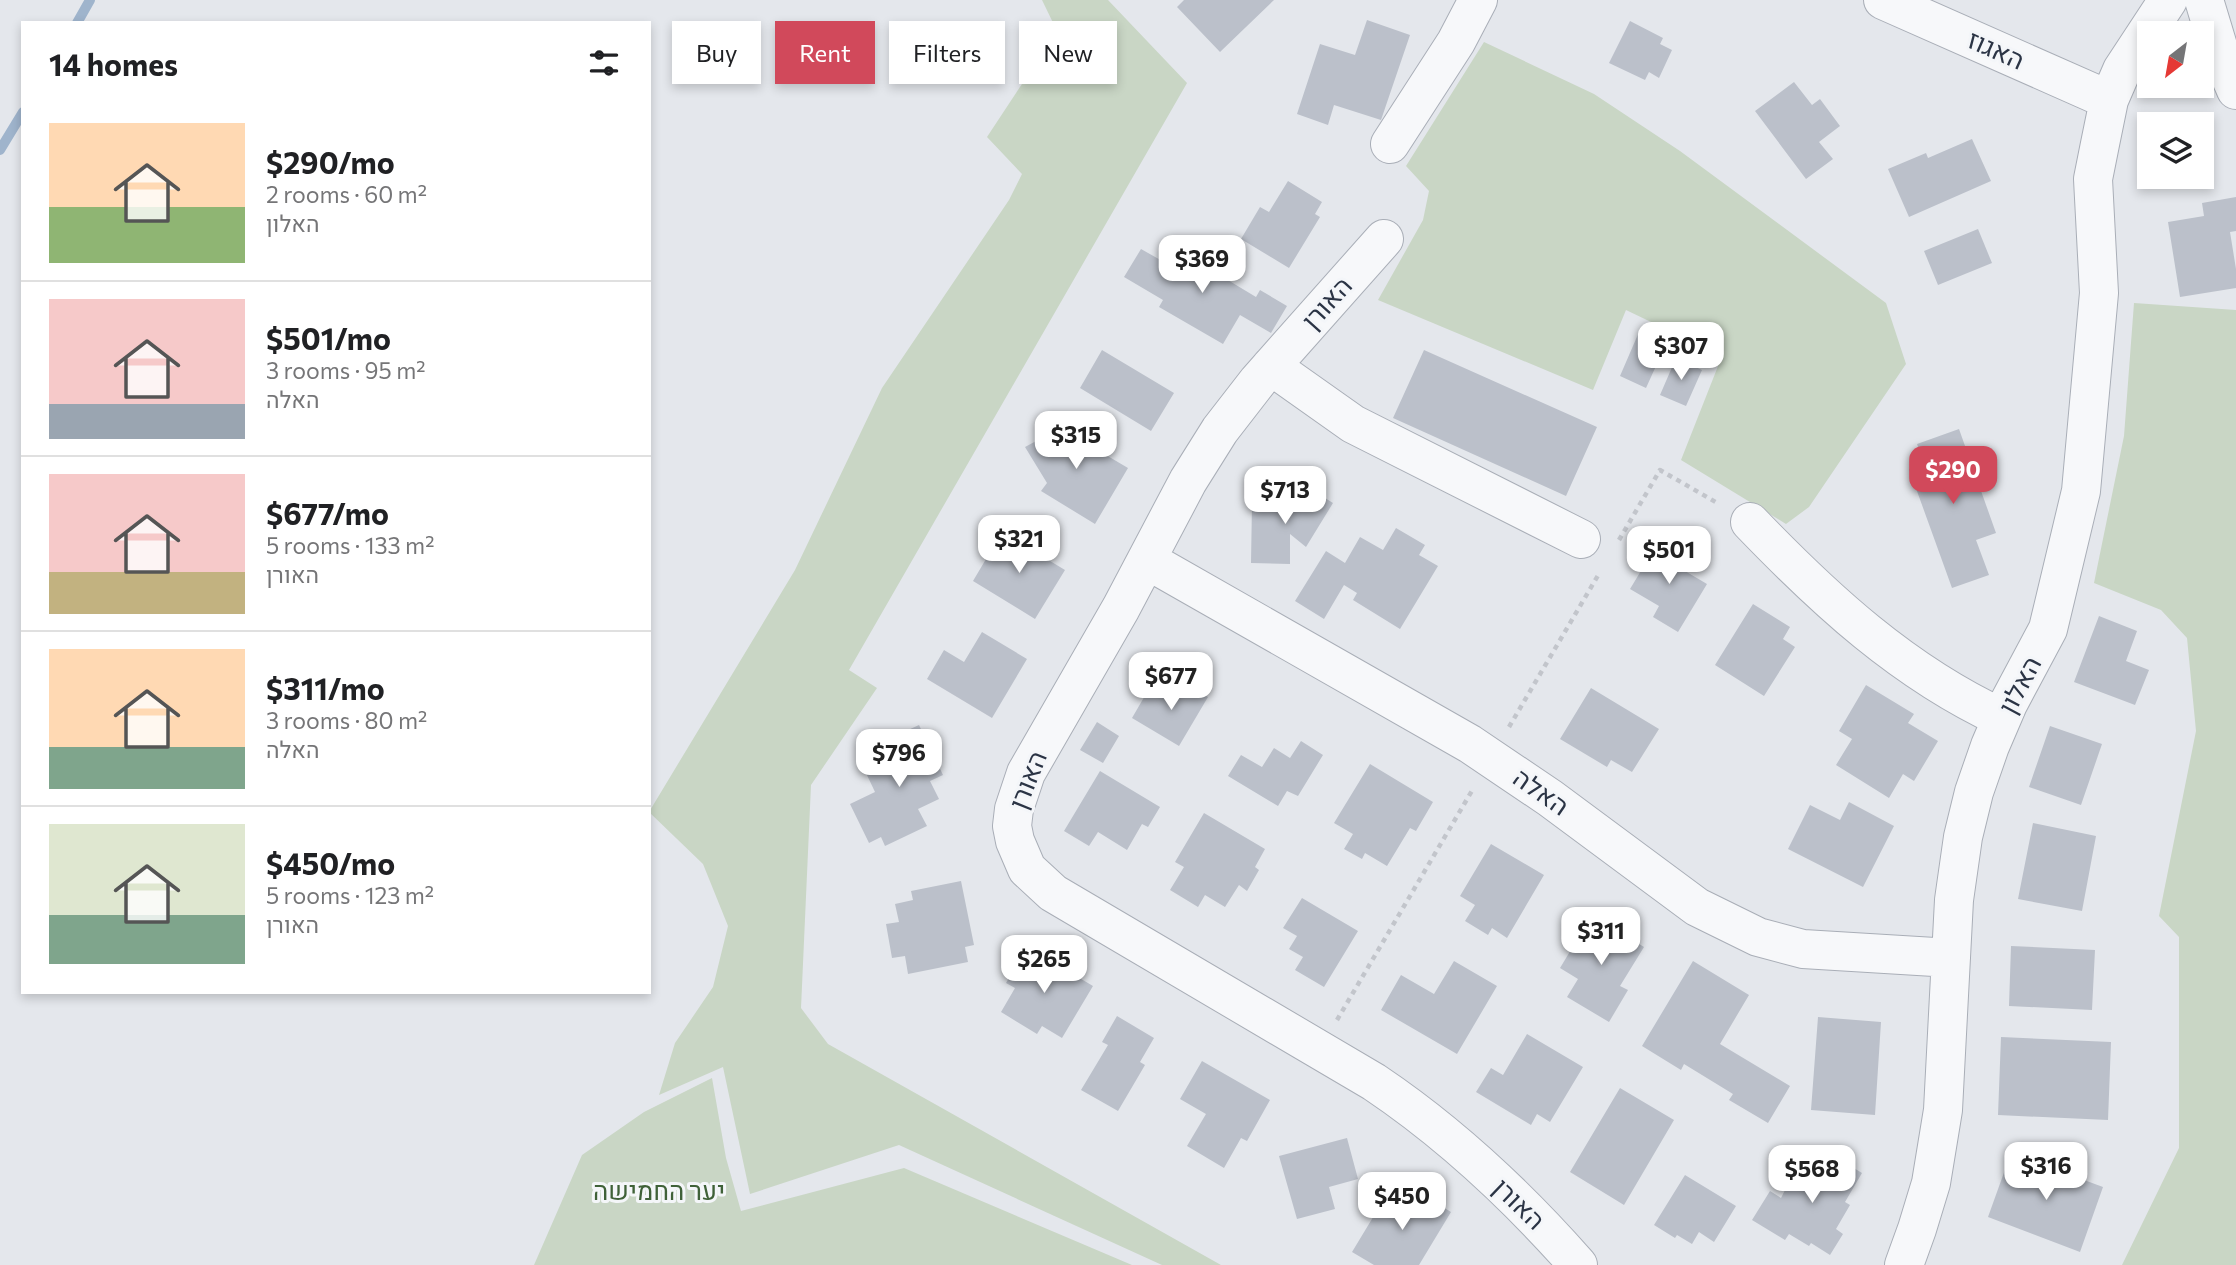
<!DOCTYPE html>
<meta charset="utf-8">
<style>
:root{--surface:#fff;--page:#f2f2f2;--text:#202124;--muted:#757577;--line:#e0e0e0;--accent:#d1495b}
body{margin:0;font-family:Commissioner,Heebo,sans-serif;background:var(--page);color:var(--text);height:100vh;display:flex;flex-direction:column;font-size:26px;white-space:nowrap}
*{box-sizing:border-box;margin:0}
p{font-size:23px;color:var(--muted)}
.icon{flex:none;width:38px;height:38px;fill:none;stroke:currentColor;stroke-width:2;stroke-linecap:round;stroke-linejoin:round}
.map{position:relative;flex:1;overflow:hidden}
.details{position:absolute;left:21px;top:21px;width:630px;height:973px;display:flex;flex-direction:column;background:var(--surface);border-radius:0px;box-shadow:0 4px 10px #0003}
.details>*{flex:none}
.guide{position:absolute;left:672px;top:21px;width:665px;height:63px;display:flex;gap:14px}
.needle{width:46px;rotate:211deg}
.buttons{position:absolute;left:2137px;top:21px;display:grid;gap:14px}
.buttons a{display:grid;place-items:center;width:77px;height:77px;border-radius:0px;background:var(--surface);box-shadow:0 4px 10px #0003;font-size:35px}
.price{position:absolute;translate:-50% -60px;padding:0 16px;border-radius:14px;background:#fff;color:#222;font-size:23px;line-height:46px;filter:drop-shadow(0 2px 4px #0008)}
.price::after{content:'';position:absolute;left:50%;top:42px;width:21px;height:16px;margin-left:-10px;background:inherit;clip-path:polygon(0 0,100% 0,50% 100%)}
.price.selected{background:var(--accent);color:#fff}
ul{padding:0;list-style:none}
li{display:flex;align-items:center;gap:21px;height:175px;padding:0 28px}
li+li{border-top:2px solid var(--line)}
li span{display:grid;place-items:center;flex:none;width:196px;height:140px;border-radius:0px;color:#555}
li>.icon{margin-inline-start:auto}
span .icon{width:84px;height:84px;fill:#fffc;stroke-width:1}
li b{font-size:30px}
h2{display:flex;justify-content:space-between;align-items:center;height:84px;padding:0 28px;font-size:30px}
.pill{padding:0 24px;border-radius:0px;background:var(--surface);box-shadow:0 4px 10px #0003;font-size:24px;line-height:63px}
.pill.selected{background:var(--accent);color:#fff}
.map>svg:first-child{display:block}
.green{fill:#c9d6c5}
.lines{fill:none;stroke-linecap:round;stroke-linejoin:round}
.stream{stroke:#9fb4cc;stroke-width:10}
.building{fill:#bbc0ca}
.minor-casing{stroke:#a9aeb7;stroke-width:40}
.path{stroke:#c2c5cb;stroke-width:4.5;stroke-dasharray:5 5;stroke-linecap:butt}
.minor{stroke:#f7f8fa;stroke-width:38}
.labels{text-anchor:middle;stroke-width:6;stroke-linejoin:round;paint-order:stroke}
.street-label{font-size:26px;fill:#2b3445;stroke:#f4f6f9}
.park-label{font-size:26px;fill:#3f6138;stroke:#f4f6f9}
</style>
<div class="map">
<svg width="2236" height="1265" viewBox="0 0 2236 1265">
<rect width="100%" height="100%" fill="#e4e7ec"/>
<path class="green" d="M1042,0H1108L1187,83L849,670L877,688L811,785L801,1008L828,1044L1221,1265H1162L899,1145L750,1194L723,1067L659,1095L675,1043L713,987L728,926L703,864L649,812L795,570L882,388L1009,200L1022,174L987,137L1057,31Z
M1484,42L1594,94L1680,151L1886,303L1906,364L1809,507L1786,524L1681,460L1722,356L1626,310L1593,390L1378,300L1423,220L1429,191L1406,166Z
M2134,303L2236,310V1265H2122L2179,1148V937L2159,916L2196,731L2187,638L2161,610L2094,583L2124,436Z
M712,1078L726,1158L741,1211L904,1168L1132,1265H534L582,1155L644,1112Z"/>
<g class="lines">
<path class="stream" d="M77,23L90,0
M0,150L23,112"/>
</g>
<path class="building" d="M1184,0H1274L1220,52L1177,7Z
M1367,20L1410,35L1381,120L1334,105L1328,125L1297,114L1320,44L1355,55Z
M1630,21L1663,38L1660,44L1672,50L1659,78L1649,72L1645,80L1609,63Z
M1794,82L1812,105L1820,99L1840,126L1819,142L1833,159L1806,179L1755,111Z
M1972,139L1991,181L1909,217L1888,169L1926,153L1928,158Z
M1288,181L1322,202L1315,214L1320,217L1289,268L1241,239L1260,207L1269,212Z
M2236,197V231L2230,232L2236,269V288L2180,297L2168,222L2204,216L2202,203Z
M1978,229L1992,263L1938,285L1924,251Z
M1173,247L1256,297L1260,290L1287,306L1271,333L1240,315L1223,344L1159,307L1163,300L1124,277L1141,249L1164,262Z
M1639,332L1666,344L1646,388L1620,376Z
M1102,350L1174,393L1151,431L1080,388Z
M1424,350L1597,427L1566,496L1393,418Z
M1676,358L1702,370L1686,406L1660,395Z
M1077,419L1089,445L1128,468L1095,524L1041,491L1047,483L1025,447Z
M1959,429L1996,533L1976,540L1989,575L1952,588L1909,469L1924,464L1917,444Z
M1290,486L1313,500L1317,493L1333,503L1306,547L1290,534V564L1251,563L1252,504L1279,505Z
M1396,528L1425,545L1419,555L1438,566L1400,629L1353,600L1357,593L1344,585L1324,619L1295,601L1326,551L1345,563L1360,537L1383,550Z
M1002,532L1065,570L1035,619L973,581Z
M1659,541L1692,561L1685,571L1707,584L1678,632L1653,617L1659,606L1630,589Z
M1753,604L1790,627L1783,639L1795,647L1764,696L1715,665Z
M2099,616L2137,631L2126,661L2149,670L2135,705L2074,682Z
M982,632L1027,659L992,718L927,679L944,650L964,662Z
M1181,681L1208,697L1179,746L1132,718L1150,687L1171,699Z
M1866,685L1914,714L1908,723L1938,741L1914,781L1903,774L1889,798L1836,765L1852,739L1839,731Z
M1591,688L1659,729L1632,772L1611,760L1607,767L1560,739Z
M1097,722L1119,736L1103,763L1080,750Z
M919,725L943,775L930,781L939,799L918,809L927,826L885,846L881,837L869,843L850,804L875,792L866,773L893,760L884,741Z
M2050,726L2102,744L2081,805L2029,787Z
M1301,741L1323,755L1298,796L1287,791L1278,806L1228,776L1241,755L1262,767L1274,748L1290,758Z
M1370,764L1433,802L1416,831L1410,828L1387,866L1365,853L1362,859L1344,849L1353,834L1334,823Z
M1100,771L1160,807L1148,827L1142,824L1127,850L1098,832L1089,846L1064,831Z
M1849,802L1894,826L1863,887L1788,849L1810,805L1840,820Z
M1204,813L1265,849L1255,867L1259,870L1247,891L1239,885L1225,907L1205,895L1198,907L1170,890L1184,867L1175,862Z
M2033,823L2096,836L2082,911L2018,899Z
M1491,844L1544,875L1507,938L1492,928L1488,935L1465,921L1475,905L1460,896Z
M961,881L974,945L965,947L968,962L908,974L905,956L892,958L886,924L899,922L895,904L913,900L911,891Z
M1302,898L1358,931L1324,987L1295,970L1303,957L1289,949L1297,936L1283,928Z
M1592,915L1644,947L1620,986L1628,990L1609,1022L1567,997L1578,979L1560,968Z
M2011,946L2095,950L2092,1010L2009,1006Z
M1027,947L1093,986L1062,1038L1042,1026L1037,1034L1001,1012L1015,988L1006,983Z
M1454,961L1497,986L1457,1054L1381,1010L1401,975L1434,994Z
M1693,961L1749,995L1720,1044L1790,1086L1768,1123L1729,1100L1733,1094L1684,1064L1681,1070L1642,1046Z
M1117,1016L1154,1038L1140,1062L1145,1065L1118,1111L1081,1090L1108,1045L1102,1042Z
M1818,1017L1881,1022L1875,1115L1811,1110Z
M1527,1034L1583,1067L1550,1122L1537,1114L1531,1125L1476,1092L1491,1068L1503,1075Z
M2001,1037L2111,1042L2108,1120L1998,1115Z
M1202,1061L1270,1100L1247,1141L1241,1138L1224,1168L1187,1146L1206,1114L1180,1099Z
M1620,1088L1674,1120L1624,1205L1570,1172Z
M1347,1138L1358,1179L1329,1187L1335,1209L1297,1219L1279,1156Z
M1824,1150L1862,1173L1845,1202L1850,1205L1836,1229L1843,1234L1830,1255L1811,1243L1809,1246L1789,1234L1785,1240L1752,1220L1770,1191L1781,1198L1788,1184L1799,1191Z
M2011,1153L2103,1187L2080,1252L1988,1217Z
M1685,1175L1736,1206L1714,1242L1699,1232L1692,1244L1677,1235L1675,1238L1654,1225Z
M1405,1191L1417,1198L1420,1193L1451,1212L1419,1265H1374L1352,1252L1378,1209L1390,1216Z"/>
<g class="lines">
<defs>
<path id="minor" d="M1883,0L2109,100
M2204,0L2220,53L2236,90
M1390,144L1456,42L1478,0
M1384,239L1258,381L1220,430L1188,481L1121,608L1026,773L1014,809L1012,826L1015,841L1027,869L1053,893L1374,1082C1450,1133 1518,1197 1578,1265
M1271,366L1353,424L1581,539
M1750,522C1825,600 1903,672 2002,718
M1147,560L1470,744L1550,798L1697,907L1758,937L1803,949L1951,958
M1904,1265L1917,1229L1931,1183L1943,1110L1954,900L1963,837L1974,792L1990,746L2008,704L2048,629L2081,491L2099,293L2093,179L2100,144L2109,100L2122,70L2168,0"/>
</defs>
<use href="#minor" class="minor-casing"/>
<path class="path" d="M1619,540L1660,470L1719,504
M1509,727L1600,572
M1337,1020L1473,789"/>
<use href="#minor" class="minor"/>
</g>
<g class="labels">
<g class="street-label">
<text transform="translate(1996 50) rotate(24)" y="9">האגוז</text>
<text transform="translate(1327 303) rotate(-48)" y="9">האורן</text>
<text transform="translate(2020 685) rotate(-62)" y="9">האלון</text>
<text transform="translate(1028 780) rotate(-68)" y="9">האורן</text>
<text transform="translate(1541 792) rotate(35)" y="9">האלה</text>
<text transform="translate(1519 1204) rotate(44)" y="9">האורן</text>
</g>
<g class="park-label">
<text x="659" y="1200">יער החמישה</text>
</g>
</g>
</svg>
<div class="buttons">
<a><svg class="needle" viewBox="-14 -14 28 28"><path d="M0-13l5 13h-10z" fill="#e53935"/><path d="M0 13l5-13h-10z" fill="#757577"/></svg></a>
<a><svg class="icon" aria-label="layers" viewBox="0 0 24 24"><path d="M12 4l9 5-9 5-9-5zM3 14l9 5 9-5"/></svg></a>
</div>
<b class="price" style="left:1202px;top:295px">$369</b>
<b class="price" style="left:1681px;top:382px">$307</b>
<b class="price" style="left:1076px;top:471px">$315</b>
<b class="price selected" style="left:1953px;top:506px">$290</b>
<b class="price" style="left:1285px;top:526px">$713</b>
<b class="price" style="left:1019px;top:575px">$321</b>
<b class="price" style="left:1669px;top:586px">$501</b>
<b class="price" style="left:1171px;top:712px">$677</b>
<b class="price" style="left:899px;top:789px">$796</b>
<b class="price" style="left:1601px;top:967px">$311</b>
<b class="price" style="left:1044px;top:995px">$265</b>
<b class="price" style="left:2046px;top:1202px">$316</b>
<b class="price" style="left:1812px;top:1205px">$568</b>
<b class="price" style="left:1402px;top:1232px">$450</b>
<div class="guide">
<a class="pill">Buy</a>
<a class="pill selected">Rent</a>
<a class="pill">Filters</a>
<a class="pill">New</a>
</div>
<section class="details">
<h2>14 homes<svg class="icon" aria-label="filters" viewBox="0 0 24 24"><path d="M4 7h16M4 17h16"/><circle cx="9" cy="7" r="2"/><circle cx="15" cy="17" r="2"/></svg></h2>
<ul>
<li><span style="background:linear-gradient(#ffd9b3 60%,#8fb573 0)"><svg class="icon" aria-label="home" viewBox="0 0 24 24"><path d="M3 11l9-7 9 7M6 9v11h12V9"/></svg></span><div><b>$290/mo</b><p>2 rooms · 60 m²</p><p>האלון</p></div></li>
<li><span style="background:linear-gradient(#f6c9c9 75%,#9aa5b1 0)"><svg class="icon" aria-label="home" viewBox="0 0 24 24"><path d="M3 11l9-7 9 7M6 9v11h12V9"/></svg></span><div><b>$501/mo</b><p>3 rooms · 95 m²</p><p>האלה</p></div></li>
<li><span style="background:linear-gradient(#f6c9c9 70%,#c2b280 0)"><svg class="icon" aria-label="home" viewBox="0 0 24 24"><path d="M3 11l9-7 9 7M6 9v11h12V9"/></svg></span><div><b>$677/mo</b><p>5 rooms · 133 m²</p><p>האורן</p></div></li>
<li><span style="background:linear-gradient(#ffd9b3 70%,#7fa58c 0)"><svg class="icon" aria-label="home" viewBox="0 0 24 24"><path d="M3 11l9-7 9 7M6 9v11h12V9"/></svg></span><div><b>$311/mo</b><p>3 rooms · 80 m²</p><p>האלה</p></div></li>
<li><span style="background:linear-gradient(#dfe7d0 65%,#7fa58c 0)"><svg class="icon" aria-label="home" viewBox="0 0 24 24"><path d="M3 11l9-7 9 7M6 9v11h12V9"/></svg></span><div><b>$450/mo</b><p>5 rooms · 123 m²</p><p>האורן</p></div></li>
</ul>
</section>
</div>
